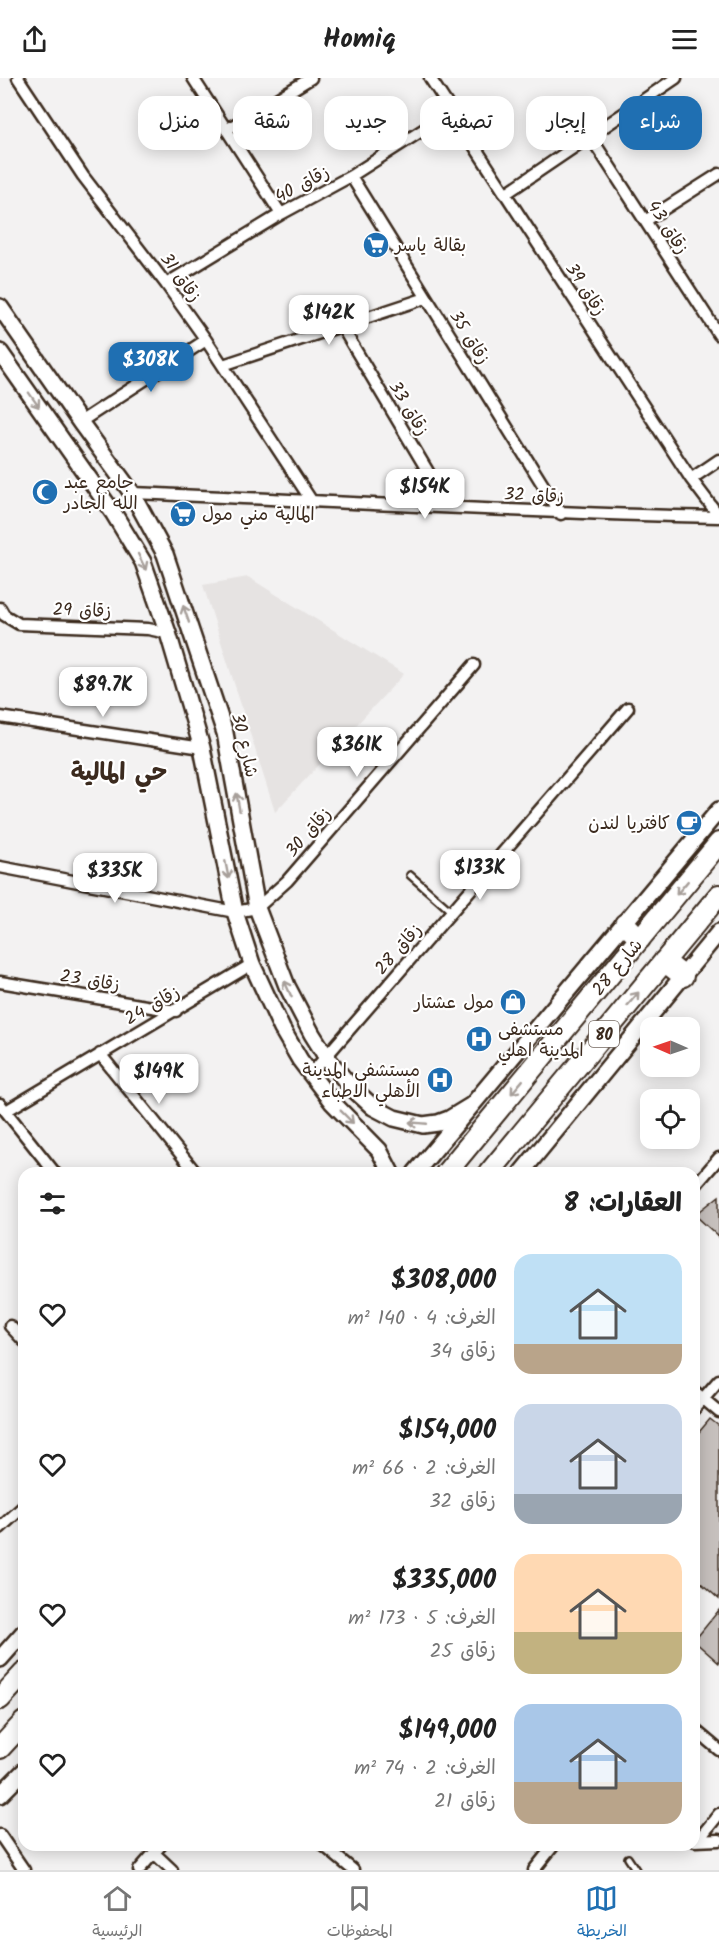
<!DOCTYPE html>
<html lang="ar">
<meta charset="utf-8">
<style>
:root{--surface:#fff;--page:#f2f2f2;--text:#222;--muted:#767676;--line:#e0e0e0;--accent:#1f6fb2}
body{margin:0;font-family:Kalam,"Playpen Sans Arabic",sans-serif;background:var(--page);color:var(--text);direction:rtl;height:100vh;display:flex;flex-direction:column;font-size:22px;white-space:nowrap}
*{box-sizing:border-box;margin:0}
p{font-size:20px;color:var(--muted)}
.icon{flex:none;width:33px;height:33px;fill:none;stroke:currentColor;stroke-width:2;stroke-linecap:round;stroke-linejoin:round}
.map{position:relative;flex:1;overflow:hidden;direction:ltr}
.details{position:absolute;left:18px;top:1089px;width:682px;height:684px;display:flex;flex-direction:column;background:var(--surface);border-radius:18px;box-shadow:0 3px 15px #0003;direction:rtl}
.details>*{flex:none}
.hud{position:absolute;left:18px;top:18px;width:684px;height:54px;direction:rtl;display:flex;gap:12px}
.needle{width:39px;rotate:272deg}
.controls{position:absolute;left:640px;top:939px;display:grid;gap:12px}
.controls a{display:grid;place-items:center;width:60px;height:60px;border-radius:12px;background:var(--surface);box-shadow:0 3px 15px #0003;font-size:30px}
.price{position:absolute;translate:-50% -51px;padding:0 14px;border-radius:12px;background:#fff;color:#222;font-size:20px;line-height:39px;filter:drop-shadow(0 2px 3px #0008)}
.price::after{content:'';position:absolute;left:50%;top:36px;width:18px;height:14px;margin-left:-9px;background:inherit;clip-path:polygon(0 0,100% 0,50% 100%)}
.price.on{background:var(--accent);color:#fff}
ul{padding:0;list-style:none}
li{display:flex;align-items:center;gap:18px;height:150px;padding:0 18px}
li span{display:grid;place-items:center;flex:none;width:168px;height:120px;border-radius:18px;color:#555}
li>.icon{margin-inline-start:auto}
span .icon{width:72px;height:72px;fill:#fffc;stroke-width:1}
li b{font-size:26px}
h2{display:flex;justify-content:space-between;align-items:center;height:72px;padding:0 18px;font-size:26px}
.pill{padding:0 21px;border-radius:18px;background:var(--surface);box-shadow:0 3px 15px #0003;font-size:21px;line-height:54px}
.pill.on{background:var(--accent);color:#fff}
header{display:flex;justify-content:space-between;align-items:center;height:78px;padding:0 18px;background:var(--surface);font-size:27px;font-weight:700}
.tab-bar{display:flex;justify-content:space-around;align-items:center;height:84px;border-top:2px solid var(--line);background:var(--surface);font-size:16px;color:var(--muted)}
.tab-bar a{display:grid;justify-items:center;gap:3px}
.tab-bar .on{color:var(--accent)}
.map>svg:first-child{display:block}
.built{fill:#e6e3e2}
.building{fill:#c6c0bd;stroke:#3b2a1e;stroke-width:1.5}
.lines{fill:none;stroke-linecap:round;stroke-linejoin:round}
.lane-casing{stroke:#3b2a1e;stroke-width:10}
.street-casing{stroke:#3b2a1e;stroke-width:15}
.secondary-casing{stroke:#3b2a1e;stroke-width:20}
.highway-casing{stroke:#3b2a1e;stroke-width:24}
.lane{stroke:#fff;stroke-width:5}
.street{stroke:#fff;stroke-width:10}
.secondary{stroke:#fff;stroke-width:15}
.highway{stroke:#fff;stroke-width:20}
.oneway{stroke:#a79f9a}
.labels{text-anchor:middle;stroke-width:4.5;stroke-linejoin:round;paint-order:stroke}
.shield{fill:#fff;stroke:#766a62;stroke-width:1.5}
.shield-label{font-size:16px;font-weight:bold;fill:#3b2a1e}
.street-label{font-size:18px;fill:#3b2a1e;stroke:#fff}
.poi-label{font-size:18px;fill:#3b2a1e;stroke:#fff;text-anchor:start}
.district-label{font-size:24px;font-weight:bold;fill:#3b2a1e;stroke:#fff}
</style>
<header><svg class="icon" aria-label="menu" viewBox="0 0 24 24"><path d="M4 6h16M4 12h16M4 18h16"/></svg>Homiq<svg class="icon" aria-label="share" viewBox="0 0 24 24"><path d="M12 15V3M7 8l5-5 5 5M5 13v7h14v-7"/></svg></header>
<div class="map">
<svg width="719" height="1792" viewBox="0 0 719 1792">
<rect width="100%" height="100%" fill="#f3f2f2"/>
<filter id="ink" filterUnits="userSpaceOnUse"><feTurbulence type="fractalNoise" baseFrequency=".0167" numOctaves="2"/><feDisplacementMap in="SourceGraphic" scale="12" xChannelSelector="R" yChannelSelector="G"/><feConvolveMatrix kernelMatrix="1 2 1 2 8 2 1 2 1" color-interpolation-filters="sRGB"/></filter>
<g filter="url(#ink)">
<path class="built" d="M248,499L404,596L275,734L203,507Z"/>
<path class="building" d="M719,1118V1159L695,1137Z
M710,1341L719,1348V1521L694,1499V1360Z
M719,1532V1585L694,1563Z"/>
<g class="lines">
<defs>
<path id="lane" d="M410,797L452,834
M628,1780L636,1792"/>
<path id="street" d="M18,0L83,98L166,206L206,262L311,422
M193,0L281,136
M430,0L691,401L719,438
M226,52L311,0
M590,58L719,257
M351,98L561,436
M505,116L676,0
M645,143L719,96
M166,206L281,136L351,98L451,34
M342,249L449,429
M223,287L426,220
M80,344L206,262
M691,401L719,382
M132,415C327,423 523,435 719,439
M0,530L4,537L19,546L148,551L168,555
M0,639L202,670
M0,789L235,834L257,830L287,803L474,587
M0,904L176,933
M100,976L196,1095
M310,997L628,630
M0,1026L55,1095
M6,1033L252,886
M694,1109L719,1080
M10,1248L24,1263
M694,1313L719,1334
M694,1331L719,1302
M0,1450L24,1428
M694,1651L719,1672
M0,1757L24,1792
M698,1762L719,1736
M695,1763L719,1762
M323,1767L353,1792
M154,1775L172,1792
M139,1792L161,1767
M534,1792L554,1767"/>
<path id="secondary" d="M0,229L80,344L132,415L165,476L225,655L257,830L287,908L312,956L327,980L350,1008L373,1029L394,1040L423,1047L438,1045L449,1041L472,1027
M0,274L114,436L143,484L168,555L202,670L235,834L252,886L282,951L300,982L332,1024L379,1072L391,1095
M415,1095L719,732
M521,1095L719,854
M0,1581L24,1554
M0,1717L24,1693"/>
<path id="highway" d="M625,846L640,861
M664,883L683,898
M446,1095L719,765
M489,1095L719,817
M0,1621L24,1595
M0,1670L24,1644"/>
</defs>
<use href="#lane" class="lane-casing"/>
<use href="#street" class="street-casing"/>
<use href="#secondary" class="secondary-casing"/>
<use href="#highway" class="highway-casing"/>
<use href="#lane" class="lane"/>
<use href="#street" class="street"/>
<use href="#secondary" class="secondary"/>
<use href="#highway" class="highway"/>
</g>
<defs><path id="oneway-shaft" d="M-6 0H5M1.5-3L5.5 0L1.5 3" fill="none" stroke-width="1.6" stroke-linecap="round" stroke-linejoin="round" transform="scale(1.5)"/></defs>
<g class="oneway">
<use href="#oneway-shaft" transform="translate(34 322) rotate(55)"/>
<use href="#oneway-shaft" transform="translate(142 484) rotate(64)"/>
<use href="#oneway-shaft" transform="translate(186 536) rotate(-109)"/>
<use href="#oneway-shaft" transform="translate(238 724) rotate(-100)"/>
<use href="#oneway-shaft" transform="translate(227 792) rotate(79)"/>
<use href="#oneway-shaft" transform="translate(682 810) rotate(130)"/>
<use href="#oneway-shaft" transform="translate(288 911) rotate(-114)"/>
<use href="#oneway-shaft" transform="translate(633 921) rotate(-50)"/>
<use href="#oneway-shaft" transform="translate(517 1009) rotate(130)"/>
<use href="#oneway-shaft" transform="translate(347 1039) rotate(45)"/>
<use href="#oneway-shaft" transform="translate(418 1045) rotate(-175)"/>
</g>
</g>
<defs>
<symbol id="supermarket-disc" viewBox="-11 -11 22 22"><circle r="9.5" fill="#1f6fb2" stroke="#fff"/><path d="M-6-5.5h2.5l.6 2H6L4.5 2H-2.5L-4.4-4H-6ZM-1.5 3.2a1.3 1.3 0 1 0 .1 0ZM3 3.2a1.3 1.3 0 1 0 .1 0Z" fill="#fff"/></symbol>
<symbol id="mosque-disc" viewBox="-11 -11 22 22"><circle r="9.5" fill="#1f6fb2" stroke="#fff"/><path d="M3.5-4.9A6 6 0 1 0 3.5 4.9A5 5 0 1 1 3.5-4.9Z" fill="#fff"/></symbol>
<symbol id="cafe-disc" viewBox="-11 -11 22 22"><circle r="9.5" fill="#1f6fb2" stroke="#fff"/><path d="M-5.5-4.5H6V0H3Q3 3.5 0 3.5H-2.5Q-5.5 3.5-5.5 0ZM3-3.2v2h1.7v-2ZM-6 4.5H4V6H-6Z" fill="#fff"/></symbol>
<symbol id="shop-disc" viewBox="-11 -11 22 22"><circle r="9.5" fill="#1f6fb2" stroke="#fff"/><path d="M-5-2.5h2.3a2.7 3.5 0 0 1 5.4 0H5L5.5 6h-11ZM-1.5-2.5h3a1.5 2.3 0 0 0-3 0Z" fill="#fff"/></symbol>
<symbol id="hospital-disc" viewBox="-11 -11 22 22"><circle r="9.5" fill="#1f6fb2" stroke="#fff"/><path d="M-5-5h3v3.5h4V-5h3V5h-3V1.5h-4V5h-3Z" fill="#fff"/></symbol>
</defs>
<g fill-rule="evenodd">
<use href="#supermarket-disc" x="361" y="152" width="30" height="30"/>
<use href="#mosque-disc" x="30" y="399" width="30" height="30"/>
<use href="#supermarket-disc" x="168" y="421" width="30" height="30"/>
<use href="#cafe-disc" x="674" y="730" width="30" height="30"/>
<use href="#shop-disc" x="498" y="909" width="30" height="30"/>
<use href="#hospital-disc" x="464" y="946" width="30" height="30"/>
<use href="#hospital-disc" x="425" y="987" width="30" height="30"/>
</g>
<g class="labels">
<rect class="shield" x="589" y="943" width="30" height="26" rx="4.5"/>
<g class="shield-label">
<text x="604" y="962">80</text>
</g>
<g class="street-label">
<text transform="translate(302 106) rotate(-28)" y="6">زقاق 40</text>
<text transform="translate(668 149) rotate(57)" y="6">زقاق 43</text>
<text transform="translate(181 199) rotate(54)" y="6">زقاق 31</text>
<text transform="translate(586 211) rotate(57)" y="6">زقاق 39</text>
<text transform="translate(470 259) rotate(58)" y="6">زقاق 35</text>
<text transform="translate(409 330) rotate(59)" y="6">زقاق 33</text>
<text transform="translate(534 417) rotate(3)" y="6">زقاق 32</text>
<text transform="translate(82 532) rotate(2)" y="6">زقاق 29</text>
<text transform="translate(245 667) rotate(77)" y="6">شارع 30</text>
<text transform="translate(308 754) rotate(-49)" y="6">زقاق 30</text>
<text transform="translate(398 871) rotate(-49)" y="6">زقاق 28</text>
<text transform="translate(617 889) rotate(-50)" y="6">شارع 28</text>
<text transform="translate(90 902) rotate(9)" y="6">زقاق 23</text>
<text transform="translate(152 927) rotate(-30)" y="6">زقاق 24</text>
</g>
<g class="poi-label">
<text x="395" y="173">بقالة ياسر</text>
<text x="64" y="410">جامع عبد<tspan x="64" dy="21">الله الجادر</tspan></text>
<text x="202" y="442">المالية مني مول</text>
<text x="670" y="751" text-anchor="end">كافتريا لندن</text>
<text x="494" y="930" text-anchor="end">مول عشتار</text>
<text x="498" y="957">مستشفى<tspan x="498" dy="21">المدينة اهلي</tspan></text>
<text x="420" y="998" text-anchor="end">مستشفى المدينة<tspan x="420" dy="21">الأهلي الاطباء</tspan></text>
</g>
<g class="district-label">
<text x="119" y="702">حي المالية</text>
</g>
</g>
</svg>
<div class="controls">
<a><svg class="needle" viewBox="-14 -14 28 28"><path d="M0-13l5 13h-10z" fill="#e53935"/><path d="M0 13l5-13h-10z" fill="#767676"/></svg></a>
<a><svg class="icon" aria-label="locate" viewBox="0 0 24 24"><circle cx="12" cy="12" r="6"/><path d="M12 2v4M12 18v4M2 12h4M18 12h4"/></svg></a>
</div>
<b class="price" style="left:329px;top:268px">$142K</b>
<b class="price on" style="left:151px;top:315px">$308K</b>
<b class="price" style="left:425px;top:442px">$154K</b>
<b class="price" style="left:103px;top:640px">$89.7K</b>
<b class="price" style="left:357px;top:700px">$361K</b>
<b class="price" style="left:480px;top:823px">$133K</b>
<b class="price" style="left:115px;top:826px">$335K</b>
<b class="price" style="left:159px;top:1027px">$149K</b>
<div class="hud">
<a class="pill on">شراء</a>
<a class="pill">إيجار</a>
<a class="pill">تصفية</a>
<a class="pill">جديد</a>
<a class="pill">شقة</a>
<a class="pill">منزل</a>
</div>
<section class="details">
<h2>العقارات: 8<svg class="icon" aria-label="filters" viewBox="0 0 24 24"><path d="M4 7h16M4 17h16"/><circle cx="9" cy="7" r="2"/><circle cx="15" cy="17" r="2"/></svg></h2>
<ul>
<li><span style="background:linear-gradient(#bfe0f5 75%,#b9a48a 0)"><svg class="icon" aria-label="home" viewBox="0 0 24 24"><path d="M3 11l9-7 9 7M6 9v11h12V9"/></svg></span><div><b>$308,000</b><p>الغرف: 4 · 140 m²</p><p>زقاق 34</p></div><svg class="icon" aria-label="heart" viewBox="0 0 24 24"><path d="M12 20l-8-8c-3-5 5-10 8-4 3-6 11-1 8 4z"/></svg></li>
<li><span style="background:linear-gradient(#c9d6e8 75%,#9aa5b1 0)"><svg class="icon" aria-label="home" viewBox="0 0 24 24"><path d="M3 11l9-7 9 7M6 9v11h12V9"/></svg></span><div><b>$154,000</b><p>الغرف: 2 · 66 m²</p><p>زقاق 32</p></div><svg class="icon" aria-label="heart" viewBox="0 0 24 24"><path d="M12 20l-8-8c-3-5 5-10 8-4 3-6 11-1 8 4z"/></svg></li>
<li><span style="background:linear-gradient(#ffd9b3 65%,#c2b280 0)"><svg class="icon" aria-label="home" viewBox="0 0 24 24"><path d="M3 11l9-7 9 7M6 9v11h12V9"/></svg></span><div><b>$335,000</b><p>الغرف: 5 · 173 m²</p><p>زقاق 25</p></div><svg class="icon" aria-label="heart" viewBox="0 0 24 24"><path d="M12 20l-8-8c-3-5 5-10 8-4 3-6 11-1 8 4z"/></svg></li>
<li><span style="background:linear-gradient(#a9c7e8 65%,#b9a48a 0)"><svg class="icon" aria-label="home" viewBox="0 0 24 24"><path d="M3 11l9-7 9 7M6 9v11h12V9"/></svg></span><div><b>$149,000</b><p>الغرف: 2 · 74 m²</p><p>زقاق 21</p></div><svg class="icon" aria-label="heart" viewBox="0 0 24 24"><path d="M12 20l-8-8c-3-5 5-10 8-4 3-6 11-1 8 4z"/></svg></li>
</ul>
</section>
</div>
<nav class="tab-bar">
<a class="on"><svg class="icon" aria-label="map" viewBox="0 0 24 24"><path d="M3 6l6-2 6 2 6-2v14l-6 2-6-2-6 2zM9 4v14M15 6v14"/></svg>الخريطة</a>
<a><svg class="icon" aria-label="saved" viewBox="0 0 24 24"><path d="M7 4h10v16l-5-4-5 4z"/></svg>المحفوظات</a>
<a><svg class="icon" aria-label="home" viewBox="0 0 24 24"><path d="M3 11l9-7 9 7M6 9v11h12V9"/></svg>الرئيسية</a>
</nav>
